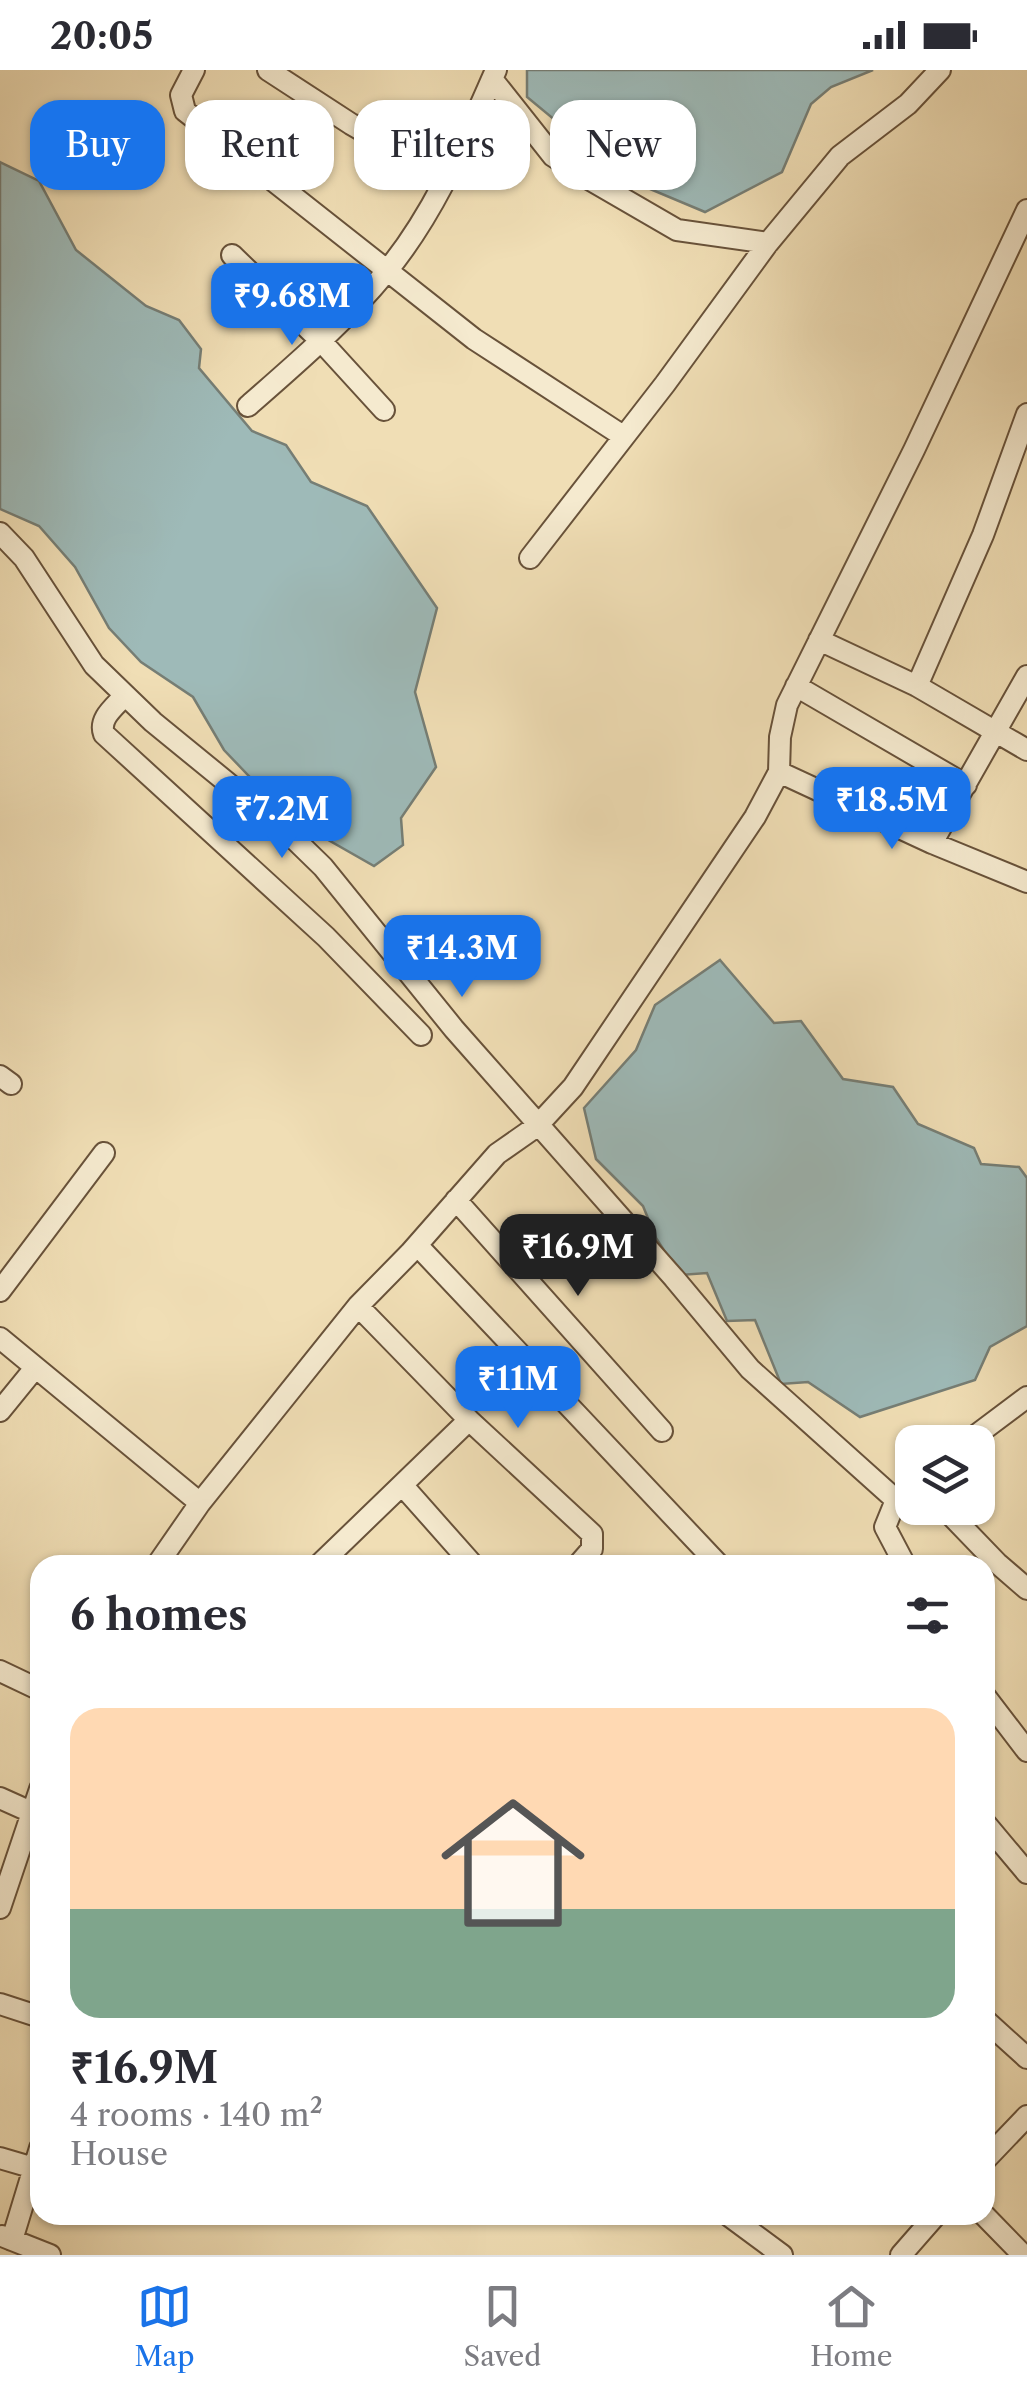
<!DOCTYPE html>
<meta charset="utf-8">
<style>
:root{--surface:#fff;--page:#f2f2f3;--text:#2b2b33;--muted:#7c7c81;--line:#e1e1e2;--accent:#1a73e8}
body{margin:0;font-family:"Libre Caslon Text",serif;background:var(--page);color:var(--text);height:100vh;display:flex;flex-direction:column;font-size:38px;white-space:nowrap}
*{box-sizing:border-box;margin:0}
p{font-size:32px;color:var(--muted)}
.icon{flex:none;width:55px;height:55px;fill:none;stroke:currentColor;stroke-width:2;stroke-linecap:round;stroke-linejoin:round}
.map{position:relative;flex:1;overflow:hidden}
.sheet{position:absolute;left:30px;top:1485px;width:965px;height:670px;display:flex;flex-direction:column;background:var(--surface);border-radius:30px;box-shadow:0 2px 8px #0004}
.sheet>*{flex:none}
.banner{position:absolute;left:30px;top:30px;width:968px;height:90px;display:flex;gap:20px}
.tools{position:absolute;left:895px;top:1355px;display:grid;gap:20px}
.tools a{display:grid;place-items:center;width:100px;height:100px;border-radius:20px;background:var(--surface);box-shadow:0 2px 8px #0004;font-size:50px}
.price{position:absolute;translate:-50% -85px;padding:0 22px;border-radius:20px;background:var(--accent);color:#fff;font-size:32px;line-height:65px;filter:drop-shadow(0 2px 5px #0008)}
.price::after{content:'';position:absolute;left:50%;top:60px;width:30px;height:22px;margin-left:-15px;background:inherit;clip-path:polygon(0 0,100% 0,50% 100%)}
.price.current{background:#222;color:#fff}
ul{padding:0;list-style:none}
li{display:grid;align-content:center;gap:20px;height:530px;padding:0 40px}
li+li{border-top:2px solid var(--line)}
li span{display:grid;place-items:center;height:310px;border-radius:30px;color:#555}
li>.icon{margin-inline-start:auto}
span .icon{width:180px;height:180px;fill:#fffc;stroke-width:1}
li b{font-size:42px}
h2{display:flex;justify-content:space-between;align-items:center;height:120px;padding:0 40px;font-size:42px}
.pill{padding:0 35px;border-radius:30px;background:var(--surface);box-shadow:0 2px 8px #0004;font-size:35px;line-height:90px}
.pill.current{background:var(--accent);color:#fff}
.status{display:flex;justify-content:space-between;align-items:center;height:70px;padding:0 50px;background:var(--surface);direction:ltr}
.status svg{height:28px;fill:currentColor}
.tabs{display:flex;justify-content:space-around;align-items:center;height:140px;border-top:2px solid var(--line);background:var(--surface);font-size:28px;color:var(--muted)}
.tabs a{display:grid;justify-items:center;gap:5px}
.tabs .current{color:var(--accent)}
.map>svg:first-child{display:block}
.water{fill:#9ebab8;stroke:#767e75;stroke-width:2.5}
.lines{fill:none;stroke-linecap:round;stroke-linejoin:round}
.minor-casing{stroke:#68523a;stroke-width:24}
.minor{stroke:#f5eacf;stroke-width:20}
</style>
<div class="status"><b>20:05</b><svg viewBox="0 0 49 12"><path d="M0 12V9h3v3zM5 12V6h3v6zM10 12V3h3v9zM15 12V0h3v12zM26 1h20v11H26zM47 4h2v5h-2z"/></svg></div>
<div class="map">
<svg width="1027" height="2185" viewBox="0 0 1027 2185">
<rect width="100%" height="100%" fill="#f0deb5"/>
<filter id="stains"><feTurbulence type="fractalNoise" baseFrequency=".002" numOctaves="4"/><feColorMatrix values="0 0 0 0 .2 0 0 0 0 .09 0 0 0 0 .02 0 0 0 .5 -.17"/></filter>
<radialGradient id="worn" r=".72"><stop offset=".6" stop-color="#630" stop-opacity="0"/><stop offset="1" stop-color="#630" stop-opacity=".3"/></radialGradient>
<path class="water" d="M527,0H873L831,17L811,34L782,102L705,142L626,109L527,27Z
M0,92L39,111L76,180L146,236L179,250L201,279L199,298L252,361L286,375L311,412L367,436L437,538L415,622L436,697L401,748L403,775L374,796L288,747L224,680L193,627L141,592L109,558L75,497L39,456L0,439Z
M720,890L774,953L801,951L843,1009L893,1017L918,1054L974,1078L981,1094L1019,1097L1027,1108V1256L990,1277L975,1310L860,1347L808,1312L781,1314L755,1250L727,1251L707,1203L680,1205L656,1168L643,1136L596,1089L584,1038L636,980L655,935Z"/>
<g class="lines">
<defs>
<path id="minor" d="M194,0L181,25L185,41L474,269L623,366
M268,0L351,54L446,109
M492,9L553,86L589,109L677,160L768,173
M232,185L321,271L384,340
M248,336C296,294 345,252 386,202C435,143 465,70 496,0
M0,463L24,488L94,595L153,652L284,759L323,797L454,959L674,1208L750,1299L896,1430
M530,488L665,314L768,173L840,86L908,34L940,0
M819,570L917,616L1027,680
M796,616L966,715
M917,616L983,465L1027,344
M125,625C116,636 98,648 104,664L326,867L421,965
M779,702L932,773L1027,812
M932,773L1027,606
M0,1006L11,1014
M456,1130L662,1361
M417,1175L719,1495
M0,1221L104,1083
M358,1236L469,1350L592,1464V1479L578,1495
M0,1268L200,1433
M0,1341L35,1298
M967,1372L1027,1327
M403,1416L473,1495
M944,1438L997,1493L1027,1519
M157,1495L200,1433L358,1236L410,1183L497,1084L537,1056L573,1017L755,747L779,702L780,667L787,635L914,380L1027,140
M319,1495L469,1350
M905,1495L885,1457L896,1430L912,1415
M0,1601L40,1620
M985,1626L1027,1681
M0,1728L40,1746
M985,1753L1027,1803
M0,1838L40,1719
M0,1934L40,1947
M985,1950L1027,1988
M0,2088L34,2098
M985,2090L1027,2046
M728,2145L782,2185
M984,2145L1023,2185
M2,2166L50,2185
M12,2170L40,2078
M901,2185L936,2145"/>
</defs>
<use href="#minor" class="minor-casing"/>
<use href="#minor" class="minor"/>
</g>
<rect width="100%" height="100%" filter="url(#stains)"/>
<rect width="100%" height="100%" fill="url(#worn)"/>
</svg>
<div class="tools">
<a><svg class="icon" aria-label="layers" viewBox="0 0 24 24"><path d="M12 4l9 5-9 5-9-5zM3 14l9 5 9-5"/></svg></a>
</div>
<b class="price" style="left:292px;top:278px">₹9.68M</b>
<b class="price" style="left:892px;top:782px">₹18.5M</b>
<b class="price" style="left:282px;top:791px">₹7.2M</b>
<b class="price" style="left:462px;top:930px">₹14.3M</b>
<b class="price current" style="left:578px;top:1229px">₹16.9M</b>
<b class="price" style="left:518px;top:1361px">₹11M</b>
<div class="banner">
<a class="pill current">Buy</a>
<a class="pill">Rent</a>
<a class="pill">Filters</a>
<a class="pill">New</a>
</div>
<section class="sheet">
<h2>6 homes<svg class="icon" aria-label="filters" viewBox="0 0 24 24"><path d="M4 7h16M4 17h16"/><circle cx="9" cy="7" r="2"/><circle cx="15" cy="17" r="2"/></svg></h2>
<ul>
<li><span style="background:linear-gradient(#ffd9b3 65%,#7fa58c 0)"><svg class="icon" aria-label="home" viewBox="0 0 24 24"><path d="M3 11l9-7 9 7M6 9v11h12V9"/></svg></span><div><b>₹16.9M</b><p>4 rooms · 140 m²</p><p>House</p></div></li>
</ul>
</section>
</div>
<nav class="tabs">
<a class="current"><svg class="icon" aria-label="map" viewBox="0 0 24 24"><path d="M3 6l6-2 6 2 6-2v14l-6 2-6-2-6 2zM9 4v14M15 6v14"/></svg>Map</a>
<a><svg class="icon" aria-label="saved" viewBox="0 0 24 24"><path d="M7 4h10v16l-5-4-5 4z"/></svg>Saved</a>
<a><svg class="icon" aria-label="home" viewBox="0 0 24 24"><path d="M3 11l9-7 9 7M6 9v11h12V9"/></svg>Home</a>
</nav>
